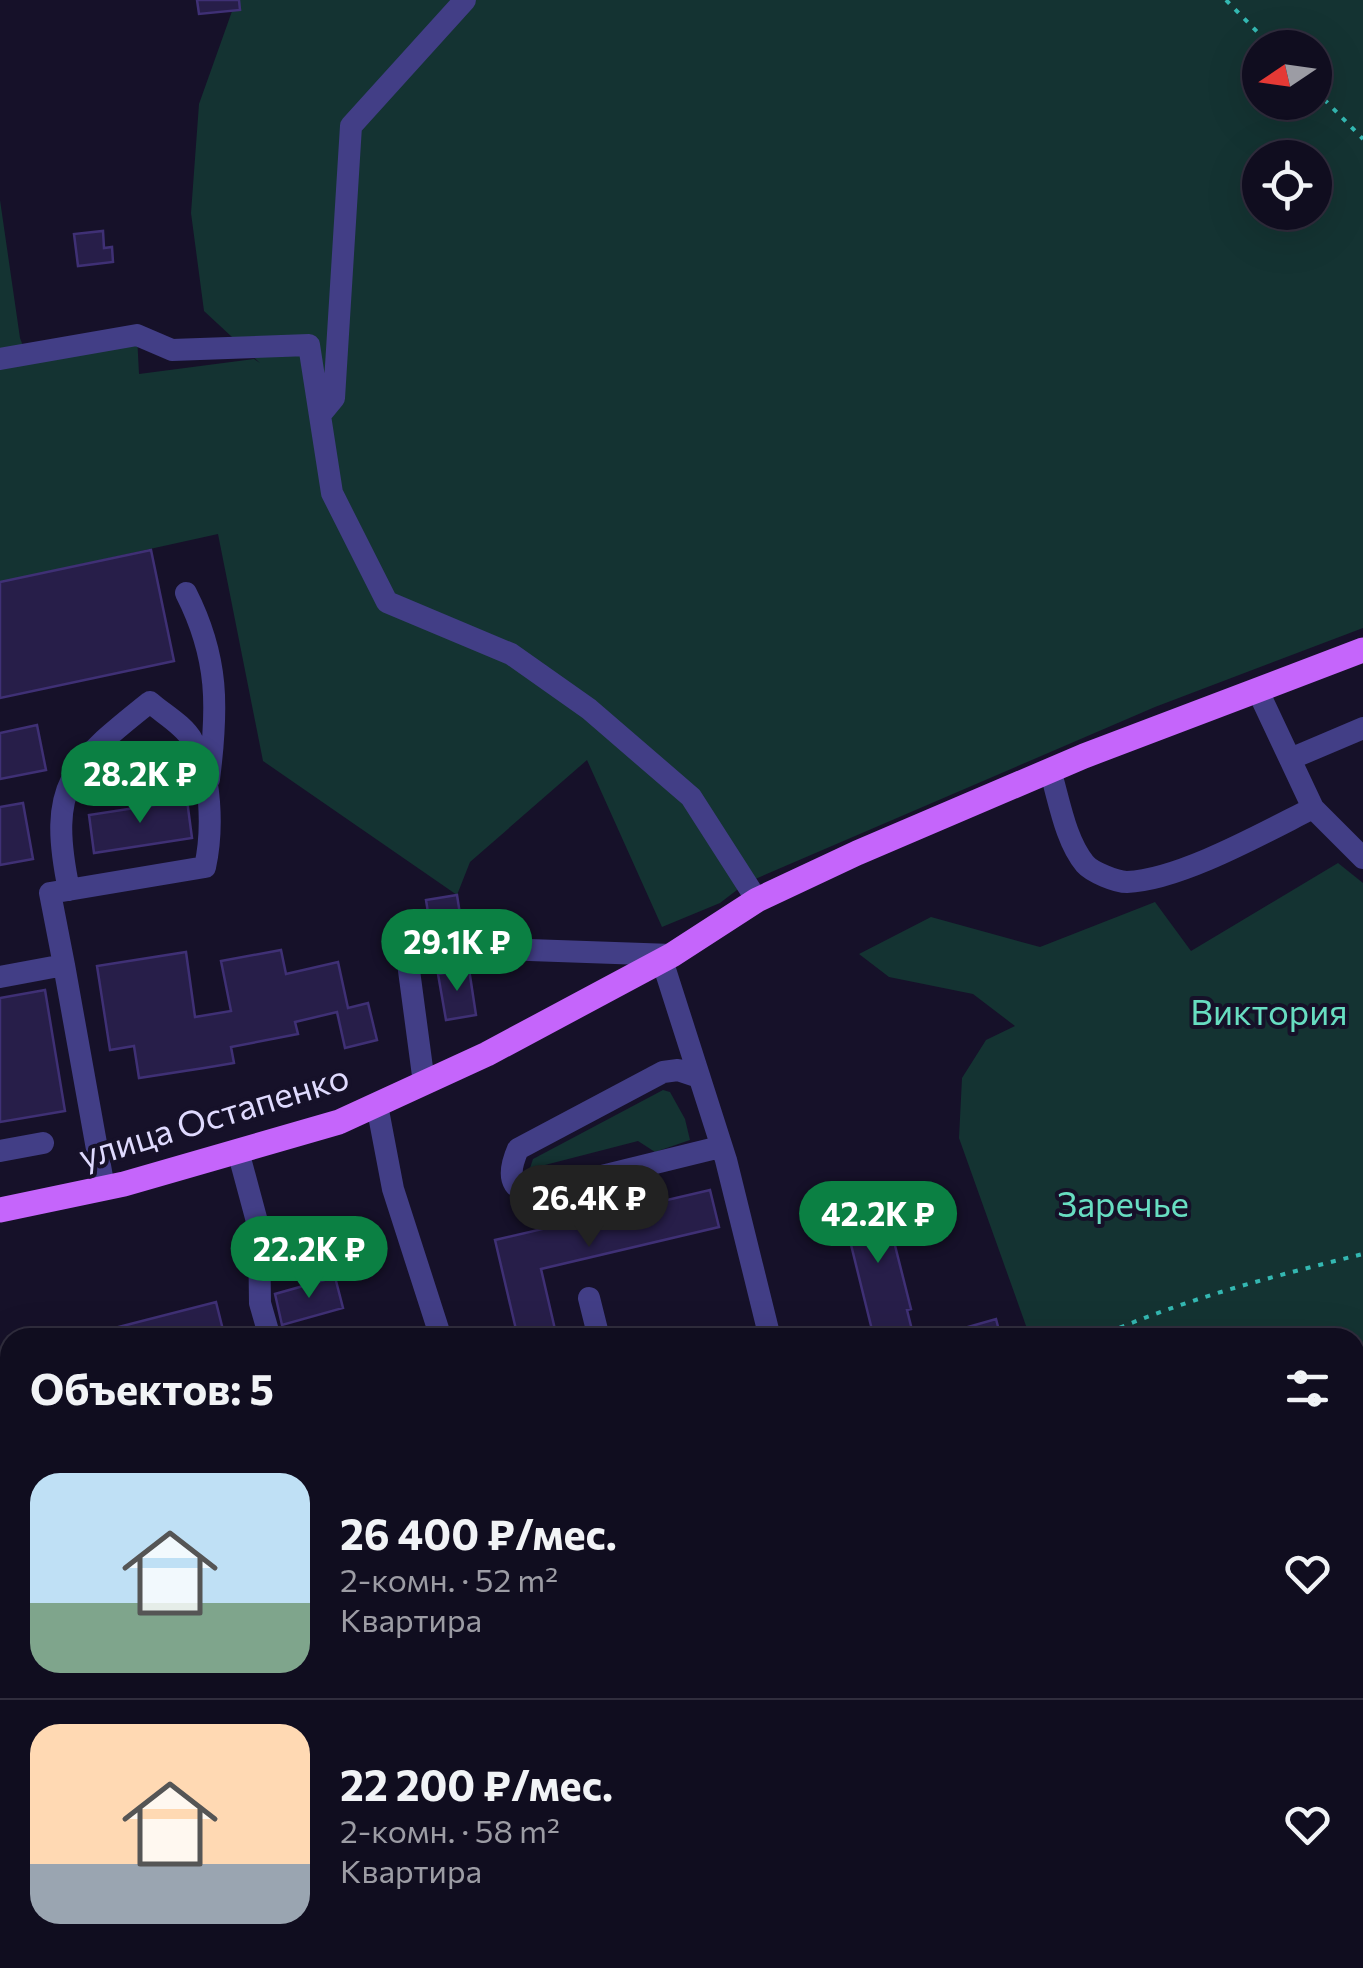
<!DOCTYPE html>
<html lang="ru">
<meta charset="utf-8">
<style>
:root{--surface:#100d1f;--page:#191628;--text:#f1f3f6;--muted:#9c9ca4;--line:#302d3d;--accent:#0b8043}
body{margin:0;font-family:Commissioner,sans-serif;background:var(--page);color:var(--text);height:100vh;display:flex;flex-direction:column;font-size:38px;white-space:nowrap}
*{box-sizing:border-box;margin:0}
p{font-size:32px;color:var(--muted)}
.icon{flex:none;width:55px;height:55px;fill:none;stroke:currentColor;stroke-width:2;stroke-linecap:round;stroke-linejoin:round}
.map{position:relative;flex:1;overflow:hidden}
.side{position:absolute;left:0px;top:1328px;width:1365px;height:642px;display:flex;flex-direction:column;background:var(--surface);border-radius:30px 30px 0 0;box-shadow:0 10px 40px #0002,0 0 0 2px var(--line)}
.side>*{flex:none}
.needle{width:65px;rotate:257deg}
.buttons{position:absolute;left:1242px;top:30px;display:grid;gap:20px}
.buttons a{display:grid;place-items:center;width:90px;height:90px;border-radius:50%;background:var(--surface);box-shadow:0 10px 40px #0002,0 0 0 2px var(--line);font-size:50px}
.price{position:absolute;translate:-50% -85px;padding:0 22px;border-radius:35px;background:var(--accent);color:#fff;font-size:32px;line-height:65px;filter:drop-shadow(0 2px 5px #0008)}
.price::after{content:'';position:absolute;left:50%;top:60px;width:30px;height:22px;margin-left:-15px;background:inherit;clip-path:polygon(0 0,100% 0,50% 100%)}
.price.on{background:#222;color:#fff}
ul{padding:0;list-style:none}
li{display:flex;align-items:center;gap:30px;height:250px;padding:0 30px}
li+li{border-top:2px solid var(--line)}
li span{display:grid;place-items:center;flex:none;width:280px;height:200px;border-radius:30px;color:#555}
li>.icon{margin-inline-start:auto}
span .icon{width:120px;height:120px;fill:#fffc;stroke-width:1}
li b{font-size:42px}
h2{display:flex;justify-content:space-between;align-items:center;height:120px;padding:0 30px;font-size:42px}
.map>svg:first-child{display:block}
.green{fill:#143332;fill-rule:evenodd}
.building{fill:#271e49;stroke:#3f3075;stroke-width:2.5}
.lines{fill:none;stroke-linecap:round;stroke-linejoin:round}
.path{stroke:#34b8b2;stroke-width:4;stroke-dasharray:5 8;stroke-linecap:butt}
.minor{stroke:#423e86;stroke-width:22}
.major{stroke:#c565fb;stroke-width:25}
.labels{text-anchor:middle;stroke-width:8;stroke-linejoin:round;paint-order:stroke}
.park-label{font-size:35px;fill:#67ddc1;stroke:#161129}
.street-label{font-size:35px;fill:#dfdafe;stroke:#161129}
</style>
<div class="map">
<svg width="1363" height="1968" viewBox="0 0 1363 1968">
<rect width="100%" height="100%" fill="#161129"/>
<path class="green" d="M236,0H1363V628L1155,707L746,883L720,903L662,927L587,760L470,862L457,895L263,761L218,534L0,582V200L20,338L26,354L137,335L139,374L254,359L260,363L204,311L191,213L199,104ZM1260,48H1315V102H1260ZM1260,158H1315V212H1260Z
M1338,863L1363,883V1968H593L591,1960H1355V1338L1030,1337L959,1138L962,1078L986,1040L1015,1026L973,994L889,977L859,954L931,917L1040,947L1155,902L1191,951Z
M663,1090L670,1092L685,1119L690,1140L655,1152L638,1141L545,1165L548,1178L533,1179L528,1174L533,1159Z
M0,1586L10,1612V1960H106L110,1968H0Z"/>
<path class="building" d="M197,0H239L240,10L199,14Z
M103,231L104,248L112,247L113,262L78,266L74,234Z
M151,550L174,661L0,698V582Z
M37,725L46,770L0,779V733Z
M187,800L192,838L94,853L89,815Z
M23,803L33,859L0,865V807Z
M457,895L464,940L433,944L426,900Z
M281,950L286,974L338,962L348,1008L368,1003L377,1040L345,1048L337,1012L295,1022L298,1034L231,1047L234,1063L204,1068L139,1078L134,1046L110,1050L97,966L186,952L195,1017L231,1011L221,961Z
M469,969L476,1015L446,1020L438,974Z
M45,990L65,1111L0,1122V998Z
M710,1190L719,1227L541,1269L557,1338H518L495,1240Z
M881,1190L911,1309L907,1310L914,1338H874L840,1200Z
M335,1277L343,1308L282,1325L275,1294Z
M216,1302L225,1338H99V1332Z
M996,1319L1001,1338H948L947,1333Z"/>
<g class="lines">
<path class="path" d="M1226,0L1273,48
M1315,90L1363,139
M1096,1338C1180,1300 1274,1276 1363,1254
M127,1960L129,1968
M837,1960L840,1968
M1203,1960L1207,1968"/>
<path class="minor" d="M0,359L137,335L172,350L309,345L332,493L387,602L511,654L589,709L691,797L757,900
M320,415L334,398L351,126L465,0
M186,593C219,658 218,708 209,779
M1258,691L1313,808L1363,858
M1290,759L1363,728
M1050,770C1059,799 1065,840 1085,864C1092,872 1116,882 1127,882C1180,880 1265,832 1313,808
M662,960L726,1160L770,1338
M64,965L50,893L205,867C213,831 212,772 192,740C184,725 162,713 150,702C71,765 47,784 69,890
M0,977L64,965L104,1188
M699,1077L678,1070L663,1072L518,1149C508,1172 507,1192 537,1192L720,1147
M424,1083L408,963L504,949L672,955
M377,1105L393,1189L441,1338
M0,1151L43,1143
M238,1151L259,1229L260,1303L270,1338
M589,1298L599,1338
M0,1559L10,1584"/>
<path class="major" d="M0,1210L124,1184L339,1122L487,1054L672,955L757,900L857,853L1084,756L1363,650"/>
</g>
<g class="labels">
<g class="park-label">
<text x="1269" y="1025">Виктория</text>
<text x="1123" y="1217">Заречье</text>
</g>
<g class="street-label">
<text transform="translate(214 1117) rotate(-17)" y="12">улица Остапенко</text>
</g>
</g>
</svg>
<div class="buttons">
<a><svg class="needle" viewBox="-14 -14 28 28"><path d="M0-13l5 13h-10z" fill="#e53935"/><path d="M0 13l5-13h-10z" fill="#9c9ca4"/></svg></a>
<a><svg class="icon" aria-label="locate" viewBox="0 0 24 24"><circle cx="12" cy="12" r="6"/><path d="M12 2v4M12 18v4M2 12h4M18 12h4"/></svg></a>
</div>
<b class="price" style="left:140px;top:826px">28.2K ₽</b>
<b class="price" style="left:457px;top:994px">29.1K ₽</b>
<b class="price on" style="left:589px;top:1250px">26.4K ₽</b>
<b class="price" style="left:878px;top:1266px">42.2K ₽</b>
<b class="price" style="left:309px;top:1301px">22.2K ₽</b>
<section class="side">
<h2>Объектов: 5<svg class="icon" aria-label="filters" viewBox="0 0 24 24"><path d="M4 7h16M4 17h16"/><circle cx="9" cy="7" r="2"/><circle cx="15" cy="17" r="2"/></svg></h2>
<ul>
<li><span style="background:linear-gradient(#bfe0f5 65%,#7fa58c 0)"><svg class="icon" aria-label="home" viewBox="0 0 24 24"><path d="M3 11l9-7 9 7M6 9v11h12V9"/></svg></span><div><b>26 400 ₽/мес.</b><p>2-комн. · 52 m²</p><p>Квартира</p></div><svg class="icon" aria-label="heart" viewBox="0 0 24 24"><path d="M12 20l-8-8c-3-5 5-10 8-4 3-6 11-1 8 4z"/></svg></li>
<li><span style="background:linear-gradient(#ffd9b3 70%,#9aa5b1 0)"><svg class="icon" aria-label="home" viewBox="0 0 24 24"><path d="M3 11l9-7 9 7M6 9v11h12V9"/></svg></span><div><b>22 200 ₽/мес.</b><p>2-комн. · 58 m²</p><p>Квартира</p></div><svg class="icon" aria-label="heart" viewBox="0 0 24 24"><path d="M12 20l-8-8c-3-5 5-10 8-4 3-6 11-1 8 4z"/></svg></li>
</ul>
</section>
</div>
